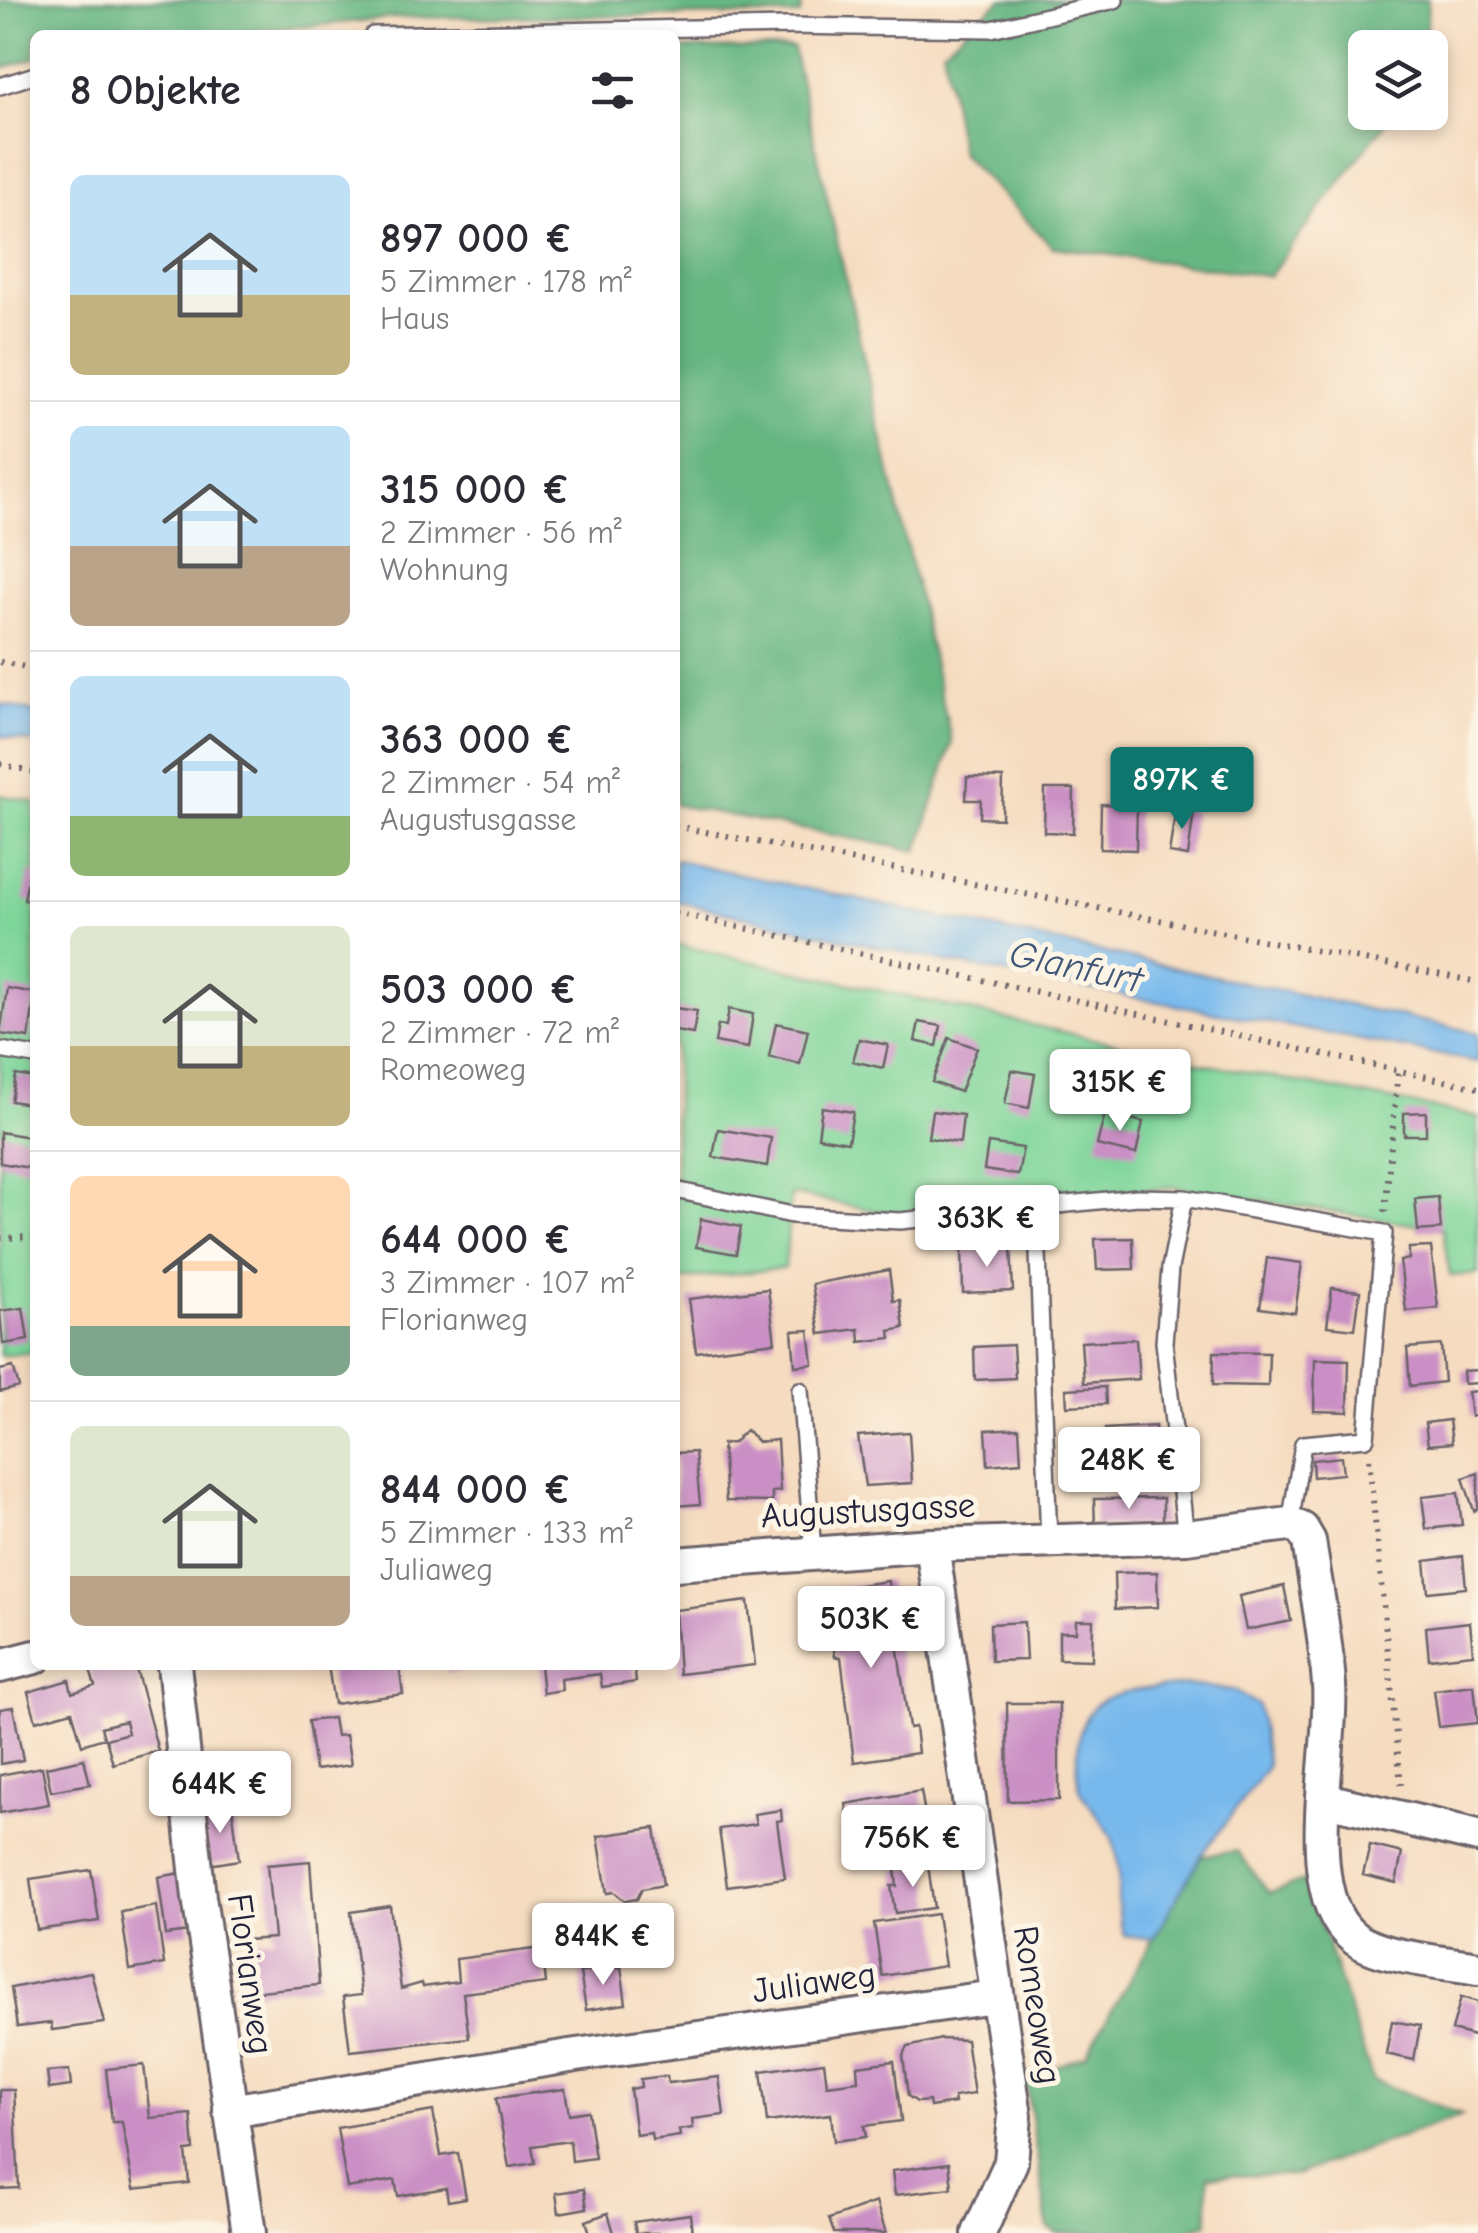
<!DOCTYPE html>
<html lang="de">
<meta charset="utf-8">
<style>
:root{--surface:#fff;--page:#f2f2f3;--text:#2b2b33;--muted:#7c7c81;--line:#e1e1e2;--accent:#0f766e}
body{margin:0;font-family:"Comic Neue",sans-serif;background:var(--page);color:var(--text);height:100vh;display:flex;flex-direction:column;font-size:38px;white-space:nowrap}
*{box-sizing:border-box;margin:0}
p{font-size:32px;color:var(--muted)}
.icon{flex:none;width:55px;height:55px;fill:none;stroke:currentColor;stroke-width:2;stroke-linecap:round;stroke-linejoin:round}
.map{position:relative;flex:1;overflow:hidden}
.panel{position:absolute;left:30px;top:30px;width:650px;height:1640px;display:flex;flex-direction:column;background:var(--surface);border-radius:15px;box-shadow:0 5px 15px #0003}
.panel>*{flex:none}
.controls{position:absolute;left:1348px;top:30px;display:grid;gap:20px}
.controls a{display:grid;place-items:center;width:100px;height:100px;border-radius:15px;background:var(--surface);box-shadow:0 5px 15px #0003;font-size:50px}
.price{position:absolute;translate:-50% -85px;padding:0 22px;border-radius:10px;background:#fff;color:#222;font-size:32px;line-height:65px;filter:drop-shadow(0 2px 5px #0008)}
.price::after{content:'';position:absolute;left:50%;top:60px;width:30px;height:22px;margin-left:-15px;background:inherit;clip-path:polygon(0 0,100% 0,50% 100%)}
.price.on{background:var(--accent);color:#fff}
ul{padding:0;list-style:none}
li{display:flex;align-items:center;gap:30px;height:250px;padding:0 40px}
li+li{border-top:2px solid var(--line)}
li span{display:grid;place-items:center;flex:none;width:280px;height:200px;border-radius:15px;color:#555}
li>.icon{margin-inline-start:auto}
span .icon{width:120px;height:120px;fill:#fffc;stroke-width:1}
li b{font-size:42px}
h2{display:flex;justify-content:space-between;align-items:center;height:120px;padding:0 40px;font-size:42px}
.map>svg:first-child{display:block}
.green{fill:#7ed59a;stroke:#507c6a;stroke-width:2.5}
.forest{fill:#66b682;stroke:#446c5e;stroke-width:2.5}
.water{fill:#78b9ed;stroke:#4d6e94;stroke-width:2.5}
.building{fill:#ca8fc5}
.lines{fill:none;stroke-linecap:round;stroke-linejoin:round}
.service-casing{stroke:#6c6369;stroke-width:20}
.minor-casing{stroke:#6c6369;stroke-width:38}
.path{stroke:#6c6369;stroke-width:6;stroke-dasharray:2.5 8;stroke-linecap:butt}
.service{stroke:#fff;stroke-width:15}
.minor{stroke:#fff;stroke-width:32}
.labels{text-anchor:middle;stroke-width:10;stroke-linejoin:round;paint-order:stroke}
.street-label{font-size:35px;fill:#22223b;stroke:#fcf5e5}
.water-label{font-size:38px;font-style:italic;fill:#405779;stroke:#fcf5e5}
</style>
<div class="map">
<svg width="1478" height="2233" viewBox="0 0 1478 2233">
<rect width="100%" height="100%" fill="#fcf5e5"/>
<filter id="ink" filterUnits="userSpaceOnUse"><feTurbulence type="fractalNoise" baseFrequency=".01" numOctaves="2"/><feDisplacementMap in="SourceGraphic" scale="20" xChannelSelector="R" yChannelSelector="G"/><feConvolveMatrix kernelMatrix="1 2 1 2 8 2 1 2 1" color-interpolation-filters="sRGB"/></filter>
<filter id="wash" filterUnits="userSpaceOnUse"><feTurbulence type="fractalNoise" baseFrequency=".0048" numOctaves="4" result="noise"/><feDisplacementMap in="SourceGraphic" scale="40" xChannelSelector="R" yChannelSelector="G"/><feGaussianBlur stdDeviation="2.25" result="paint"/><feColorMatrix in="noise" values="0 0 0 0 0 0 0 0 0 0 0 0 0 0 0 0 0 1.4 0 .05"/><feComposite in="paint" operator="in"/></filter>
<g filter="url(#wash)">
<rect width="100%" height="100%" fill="#f5dbbf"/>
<path class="green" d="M0,795L35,802V1352L0,1356Z
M675,944L1200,1063L1478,1117V1274L1450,1276L1443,1229L1173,1187L893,1214L791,1194L785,1268L675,1280Z"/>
<path class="forest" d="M0,0H803L800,15L394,18L215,35H35V58L0,69Z
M1001,0H1428L1425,47L1365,48V112L1393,113L1269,276L1053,247L961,154L943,49Z
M793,48L952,743L918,851L675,805V49Z
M1237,1851L1269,1893L1306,1880L1373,2080L1462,2115L1295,2175L1208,2176V2223L1181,2233H1056L1048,2227L1025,2078L1086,2055L1201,1856Z"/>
<path class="water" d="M0,704L35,712V743L0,736Z
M675,860L1478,1033V1062L941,961L675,901Z
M1186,1685L1232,1690L1258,1705L1267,1767L1201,1856L1153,1939L1124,1935C1112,1901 1123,1881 1116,1851C1111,1826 1092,1812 1081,1791C1076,1781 1078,1764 1078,1753C1078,1685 1133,1691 1186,1685Z"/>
<g id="blocks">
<path class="building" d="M967,777L1003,778L1002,819L980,818L981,800H966Z
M1045,789H1074L1073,833L1044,832Z
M1101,804L1137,806L1136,850L1100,849Z
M1176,808L1194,811L1188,856L1169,853Z
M29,872L35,873V902L24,900Z
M7,988L35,993L29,1038L0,1034Z
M675,1008L697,1011L693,1034L675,1031Z
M729,1009L753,1014L748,1048L715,1042L718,1025L726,1026Z
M919,1022L941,1026L937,1046L915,1041Z
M776,1023L808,1030L800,1064L769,1057Z
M949,1038L977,1048L960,1092L932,1082Z
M859,1039L888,1045L883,1068L853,1061Z
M1012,1070L1035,1074L1029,1108L1005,1103Z
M16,1075L35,1078V1105L11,1101Z
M822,1107L853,1112L848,1142L818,1137Z
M932,1111L963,1115L960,1143L928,1138Z
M1426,1112V1135H1404V1113Z
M1105,1113L1143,1122L1136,1154L1097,1145Z
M718,1129L771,1138L767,1166L713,1157Z
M0,1132L35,1138V1169L0,1163Z
M988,1143L1023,1148L1018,1175L984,1170Z
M1438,1197L1441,1229L1418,1231L1415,1199Z
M701,1219L741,1227L736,1254L696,1247Z
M1133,1238L1134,1269L1097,1270L1095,1239Z
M1011,1246L1013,1291L963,1293L962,1248Z
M1431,1247L1438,1308L1406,1311L1400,1261L1409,1259V1248Z
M1267,1258L1302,1263L1295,1313L1260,1308Z
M889,1270L893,1301L900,1300L904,1328L890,1331L891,1338L860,1342L859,1329L820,1334L812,1284Z
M1332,1288L1360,1291L1355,1329L1327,1326Z
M768,1289L775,1342L696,1352L689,1299Z
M23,1308L28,1340L3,1344L0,1311Z
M809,1330L813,1364L795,1366L792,1331Z
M1136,1339L1139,1379L1084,1383L1081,1342Z
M1013,1345L1015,1378L975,1380L974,1347Z
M1441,1345L1444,1382L1410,1386L1407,1348Z
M1214,1352L1269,1353L1268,1386L1213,1385Z
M1315,1359L1349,1360L1348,1412L1314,1411Z
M13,1367L19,1387L0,1392V1370Z
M1478,1370V1383L1464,1384L1463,1371Z
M1105,1387L1106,1404L1067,1406L1066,1389Z
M1478,1391V1415L1471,1417L1468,1392Z
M1449,1420L1452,1443L1428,1445L1425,1423Z
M1155,1426L1156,1449L1107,1453L1105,1429Z
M1019,1428L1021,1462L988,1465L986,1430Z
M746,1430L758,1442L777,1440L780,1491L772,1492V1502L726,1501L722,1444L733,1443Z
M909,1432L912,1483L865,1486L858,1436Z
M695,1452L700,1504L675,1506V1453Z
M1341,1457L1343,1474L1313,1477L1312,1460Z
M1478,1473V1509L1474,1511L1463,1478Z
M1458,1493L1462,1525L1426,1529L1422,1497Z
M1163,1498V1525L1095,1526L1094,1499Z
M1463,1556L1466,1588L1428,1592L1425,1561Z
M1157,1572L1158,1607L1115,1609L1114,1573Z
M888,1581L909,1728L915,1727L918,1753L854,1762L841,1657H835L826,1590Z
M1284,1586L1291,1621L1246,1630L1239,1596Z
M748,1601L755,1665L679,1674L675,1610Z
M1076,1620H1093L1092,1660L1059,1659V1632H1076Z
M1024,1622L1026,1660L991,1661L990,1624Z
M1470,1622L1473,1654L1429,1659L1426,1627Z
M135,1665L158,1751L113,1764L106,1739L128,1733L125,1721L101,1727L104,1738L82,1745L72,1711L36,1721L28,1692L69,1680L72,1693L95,1686L89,1667Z
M328,1665H399L403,1694L334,1704Z
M446,1665H489V1667L447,1673Z
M540,1665H634L636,1682L602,1687L600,1674L561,1679L562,1690L543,1693Z
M1474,1685L1478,1723L1439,1727L1434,1690Z
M1007,1703H1059V1800L1008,1801Z
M13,1707L23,1760L0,1764V1709Z
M333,1718L336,1736L346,1735L351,1765L315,1770L308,1721Z
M84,1759L90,1784L51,1791L46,1767Z
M42,1767L49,1804L0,1813V1775Z
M921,1791L931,1849L899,1855L895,1836L852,1843L846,1804Z
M232,1806L239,1860L209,1865L202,1811Z
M781,1810L782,1820L777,1821L785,1878L727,1886L719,1829L756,1824L754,1814Z
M655,1828L663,1885L642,1889L637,1899L625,1901L614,1892L607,1893L598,1836Z
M1370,1845L1402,1853L1396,1883L1363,1875Z
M310,1861L319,1985L251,1992L246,1940L274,1938L267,1865Z
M928,1865L934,1908L895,1913L891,1886H897L895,1869Z
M91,1870L99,1921L37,1930L30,1879Z
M181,1873L190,1932L166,1935L158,1877Z
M156,1906L164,1964L130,1970L121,1912Z
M390,1906L401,1989L422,1983L423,1987L458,1982L456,1959L542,1948L546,1983L463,1993L469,2038L350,2051L343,1997L361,1995L351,1912Z
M937,1914L945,1966L882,1976L874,1923Z
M621,1967L626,2004L586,2010L580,1972Z
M91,1972L104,2023L52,2030L51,2023L17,2027L11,1988Z
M1461,1997L1478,2002V2037L1452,2030Z
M1392,2021L1420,2026L1414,2060L1386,2054Z
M941,2039L966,2040L974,2094L954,2097L955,2103L930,2107L929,2101L917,2102L908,2096L903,2056L908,2047Z
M894,2061L901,2121L864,2126L866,2137L834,2141L831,2114L767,2122L761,2071L824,2062L827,2085L858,2081L857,2066Z
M144,2065L150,2118L191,2114L194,2150L186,2151L189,2183L134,2189L122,2122H112L106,2069Z
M69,2070L71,2086L49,2089L47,2072Z
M667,2076L668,2083L719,2077L724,2115L692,2119L693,2128L679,2130L680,2136L652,2140L651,2133L636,2135L630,2089L641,2087L640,2079Z
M565,2089L569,2114L588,2111L595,2158L572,2161L570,2141L532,2146L535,2163L509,2167L496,2098Z
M0,2090H14L19,2188L0,2189Z
M433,2111L441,2156L458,2153L466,2198L448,2201L446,2188L398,2196L395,2180L347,2188L337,2128Z
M949,2163L952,2188L895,2195L892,2171Z
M584,2189L587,2208L559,2213L556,2193Z
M876,2202L886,2233H834L829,2219Z
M608,2213L614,2233H590L586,2221Z
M690,2214L692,2233H636L634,2222Z"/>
</g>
</g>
<g filter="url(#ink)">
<use href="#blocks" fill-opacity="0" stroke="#6c6369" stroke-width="2.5"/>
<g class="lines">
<defs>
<path id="service" d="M373,35L785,26L991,29L1115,0
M0,86L35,75
M0,1050L35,1056
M675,1190L792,1215L900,1221L1137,1197L1184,1198L1384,1233L1366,1438L1303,1444L1290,1524
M1184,1198L1170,1268L1164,1342L1186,1537
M1038,1253L1049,1541
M800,1390L813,1552"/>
<path id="minor" d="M932,1545L1015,2116L1011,2162L979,2233
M675,1564L932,1545L1186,1537L1290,1524L1302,1529L1309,1541C1316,1589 1326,1637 1329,1685C1334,1751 1297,1892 1353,1937C1378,1958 1445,1962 1478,1968
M174,1665L199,1897L249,2233
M0,1666L35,1657
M1326,1800L1478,1836
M230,2111L576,2055L995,1997"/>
</defs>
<use href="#service" class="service-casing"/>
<use href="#minor" class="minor-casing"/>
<path class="path" d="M0,662L35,669
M0,764L35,772
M675,826L1478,982
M675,913L1478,1088
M1385,1212L1398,1071
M0,1238L35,1237
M1369,1459L1401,1785"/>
<use href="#service" class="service"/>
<use href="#minor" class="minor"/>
</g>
</g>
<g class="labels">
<g class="street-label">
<text transform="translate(868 1510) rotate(-3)" y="12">Augustusgasse</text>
<text transform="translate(251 1974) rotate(82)" y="12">Florianweg</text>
<text transform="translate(814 1982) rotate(-8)" y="12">Juliaweg</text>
<text transform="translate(1038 2005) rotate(81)" y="12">Romeoweg</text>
</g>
<g class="water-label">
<text transform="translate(1076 966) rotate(12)" y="13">Glanfurt</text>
</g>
</g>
</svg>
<div class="controls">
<a><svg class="icon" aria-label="layers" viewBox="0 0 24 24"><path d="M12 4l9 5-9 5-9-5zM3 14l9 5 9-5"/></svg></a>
</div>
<b class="price on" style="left:1182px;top:832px">897K €</b>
<b class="price" style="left:1120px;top:1134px">315K €</b>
<b class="price" style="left:987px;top:1270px">363K €</b>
<b class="price" style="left:1129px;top:1512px">248K €</b>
<b class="price" style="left:871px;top:1671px">503K €</b>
<b class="price" style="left:220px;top:1836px">644K €</b>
<b class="price" style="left:913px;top:1890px">756K €</b>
<b class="price" style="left:603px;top:1988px">844K €</b>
<section class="panel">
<h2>8 Objekte<svg class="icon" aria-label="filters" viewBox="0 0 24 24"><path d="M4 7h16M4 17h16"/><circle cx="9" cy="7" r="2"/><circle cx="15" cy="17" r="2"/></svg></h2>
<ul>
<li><span style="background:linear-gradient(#bfe0f5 60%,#c2b280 0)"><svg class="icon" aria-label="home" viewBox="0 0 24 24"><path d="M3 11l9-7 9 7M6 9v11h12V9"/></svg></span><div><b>897 000 €</b><p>5 Zimmer · 178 m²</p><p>Haus</p></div></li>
<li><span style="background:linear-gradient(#bfe0f5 60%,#b9a48a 0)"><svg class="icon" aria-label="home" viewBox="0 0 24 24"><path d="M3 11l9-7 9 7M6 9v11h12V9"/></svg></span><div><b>315 000 €</b><p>2 Zimmer · 56 m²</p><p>Wohnung</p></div></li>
<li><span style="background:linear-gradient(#bfe0f5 70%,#8fb573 0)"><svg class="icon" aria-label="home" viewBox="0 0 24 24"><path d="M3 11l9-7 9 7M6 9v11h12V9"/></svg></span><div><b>363 000 €</b><p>2 Zimmer · 54 m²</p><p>Augustusgasse</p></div></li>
<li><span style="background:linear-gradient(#dfe7d0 60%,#c2b280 0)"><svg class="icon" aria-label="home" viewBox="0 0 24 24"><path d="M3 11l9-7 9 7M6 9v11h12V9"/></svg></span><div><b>503 000 €</b><p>2 Zimmer · 72 m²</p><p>Romeoweg</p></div></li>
<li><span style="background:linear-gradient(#ffd9b3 75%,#7fa58c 0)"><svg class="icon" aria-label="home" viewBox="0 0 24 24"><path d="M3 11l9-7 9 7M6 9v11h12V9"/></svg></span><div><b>644 000 €</b><p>3 Zimmer · 107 m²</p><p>Florianweg</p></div></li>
<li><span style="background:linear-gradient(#dfe7d0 75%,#b9a48a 0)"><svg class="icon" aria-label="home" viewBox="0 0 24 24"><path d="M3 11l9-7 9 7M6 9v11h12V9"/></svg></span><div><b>844 000 €</b><p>5 Zimmer · 133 m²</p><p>Juliaweg</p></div></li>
</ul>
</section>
</div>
